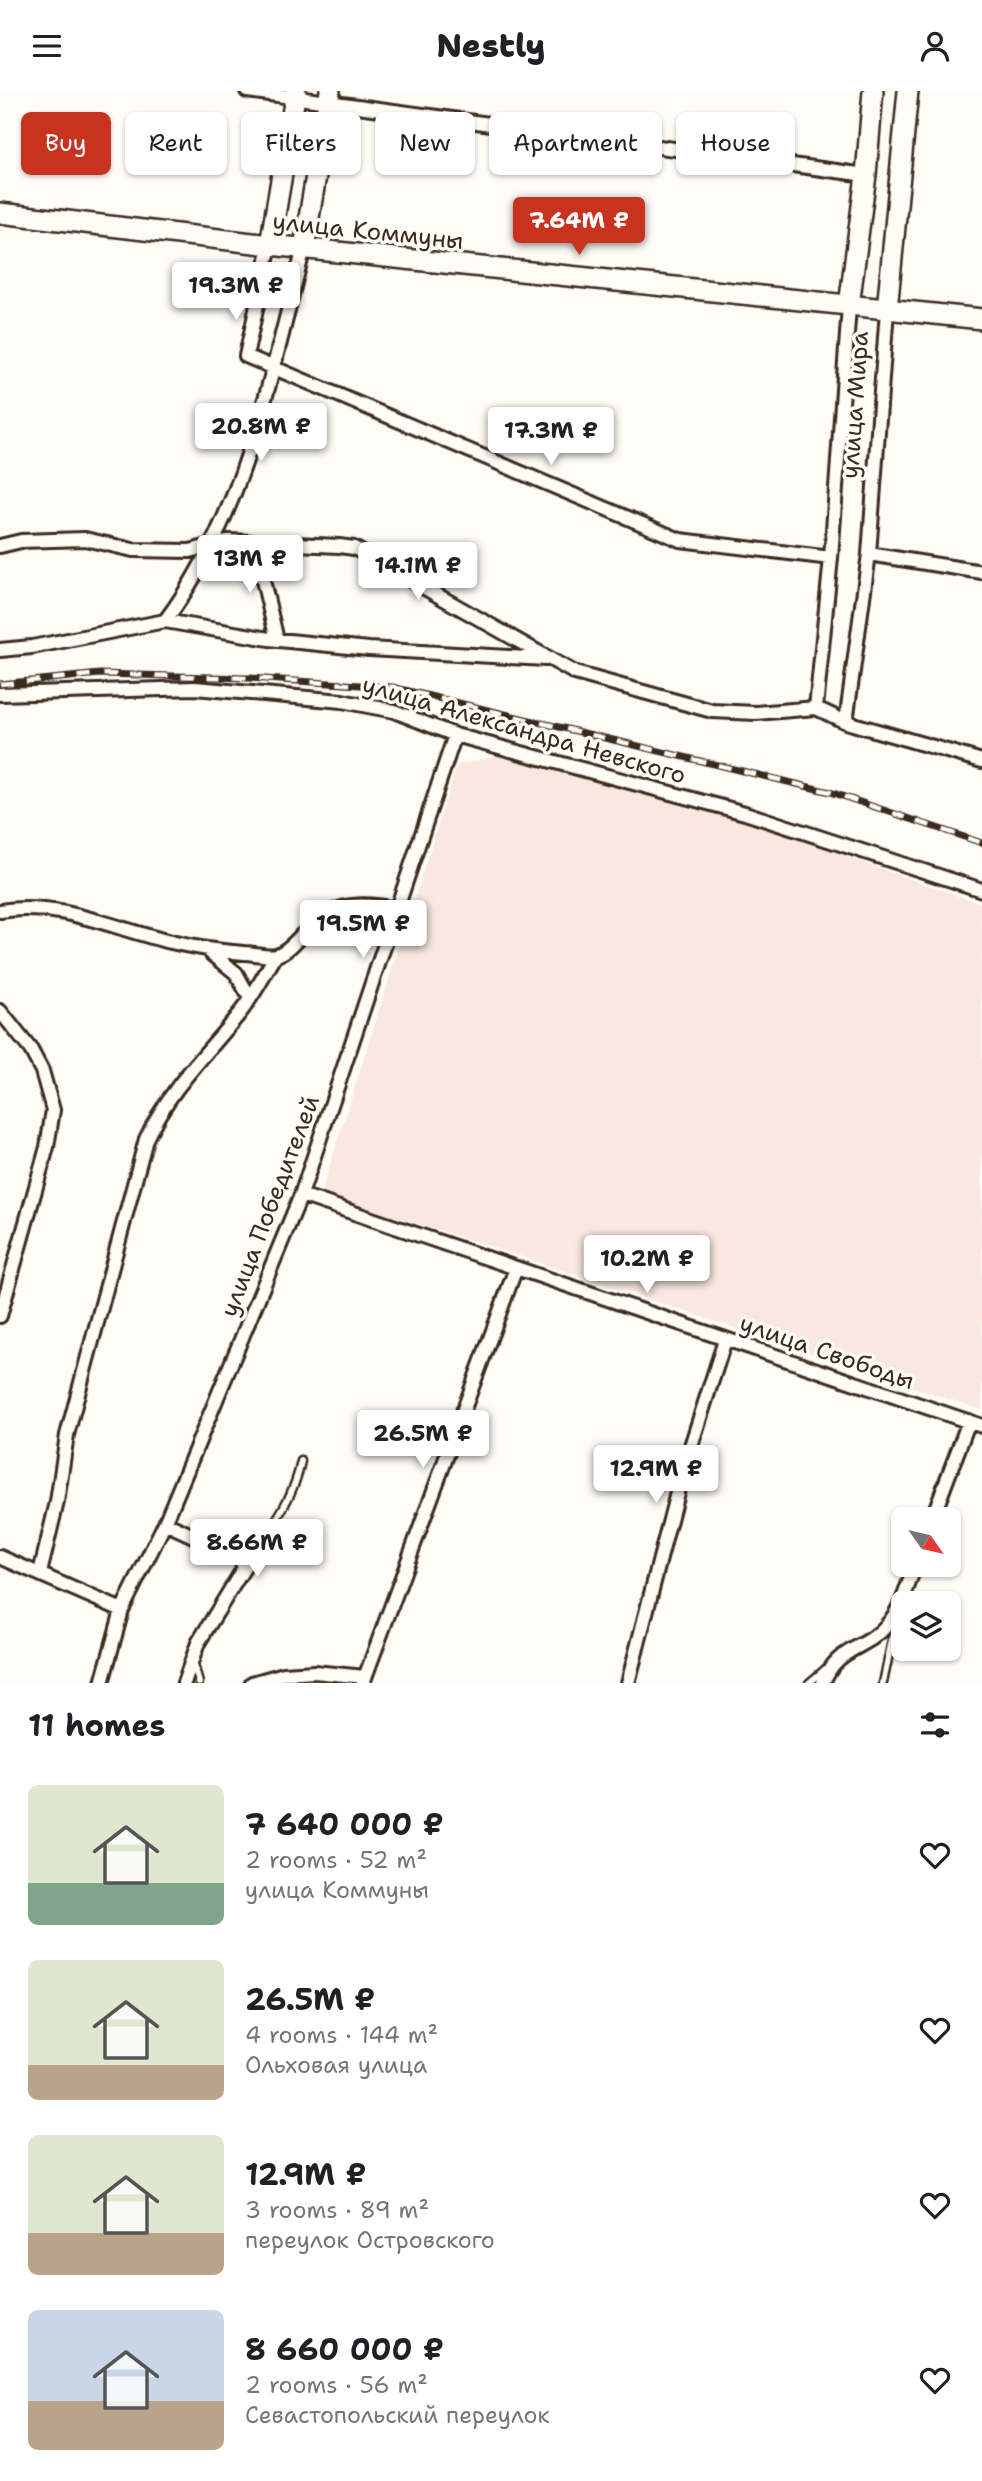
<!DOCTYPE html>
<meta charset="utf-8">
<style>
:root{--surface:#fff;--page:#f2f2f2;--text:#202124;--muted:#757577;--accent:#c8321e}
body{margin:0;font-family:"Shantell Sans",sans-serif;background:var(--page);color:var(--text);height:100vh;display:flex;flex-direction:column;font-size:26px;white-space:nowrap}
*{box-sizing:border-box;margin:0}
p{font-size:23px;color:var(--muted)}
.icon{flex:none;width:38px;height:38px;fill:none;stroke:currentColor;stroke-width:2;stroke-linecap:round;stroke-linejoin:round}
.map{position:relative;height:1592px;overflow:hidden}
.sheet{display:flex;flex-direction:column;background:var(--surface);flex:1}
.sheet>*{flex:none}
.hud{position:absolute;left:21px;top:21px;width:942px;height:63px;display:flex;gap:14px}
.needle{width:46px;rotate:124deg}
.controls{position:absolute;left:891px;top:1416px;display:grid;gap:14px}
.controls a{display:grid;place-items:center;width:70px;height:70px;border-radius:10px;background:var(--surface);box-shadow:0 2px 5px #0004;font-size:35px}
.price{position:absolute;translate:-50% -60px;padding:0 16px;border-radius:7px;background:#fff;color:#222;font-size:23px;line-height:46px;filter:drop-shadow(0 2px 4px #0008)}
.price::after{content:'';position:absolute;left:50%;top:42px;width:21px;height:16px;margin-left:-10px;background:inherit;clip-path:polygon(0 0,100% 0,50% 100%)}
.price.selected{background:var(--accent);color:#fff}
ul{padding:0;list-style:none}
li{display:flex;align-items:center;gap:21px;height:175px;padding:0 28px}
li span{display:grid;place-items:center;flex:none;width:196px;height:140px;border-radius:10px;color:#555}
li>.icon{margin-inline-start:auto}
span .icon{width:84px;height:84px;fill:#fffc;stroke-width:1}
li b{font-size:30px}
h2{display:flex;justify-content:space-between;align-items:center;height:84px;padding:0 28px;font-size:30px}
.pill{padding:0 24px;border-radius:10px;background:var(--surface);box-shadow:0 2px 5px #0004;font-size:24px;line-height:63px}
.pill.selected{background:var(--accent);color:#fff}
header{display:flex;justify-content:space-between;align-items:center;height:91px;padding:0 28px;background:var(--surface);font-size:32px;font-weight:800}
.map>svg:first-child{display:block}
.built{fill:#f9e7e0}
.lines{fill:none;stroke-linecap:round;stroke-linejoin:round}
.lane-casing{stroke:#3b2a1e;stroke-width:11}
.street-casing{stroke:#3b2a1e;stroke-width:18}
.secondary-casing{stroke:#3b2a1e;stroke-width:24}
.lane{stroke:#fdfcf7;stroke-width:6}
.street{stroke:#fdfcf7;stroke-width:12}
.secondary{stroke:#fdfcf7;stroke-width:19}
.rail-casing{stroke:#3b2a1e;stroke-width:7}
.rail{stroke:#fdfcf7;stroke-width:4.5;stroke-dasharray:13;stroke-linecap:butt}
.labels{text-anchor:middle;stroke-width:7;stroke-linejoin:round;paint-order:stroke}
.street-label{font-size:24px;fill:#3b2a1e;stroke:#fdfcf7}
</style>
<header><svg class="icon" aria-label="menu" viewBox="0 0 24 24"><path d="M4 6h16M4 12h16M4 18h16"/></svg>Nestly<svg class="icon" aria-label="person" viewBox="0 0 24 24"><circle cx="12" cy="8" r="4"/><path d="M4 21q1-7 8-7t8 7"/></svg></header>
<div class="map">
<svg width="982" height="1592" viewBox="0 0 982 1592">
<rect width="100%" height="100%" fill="#fdfcf7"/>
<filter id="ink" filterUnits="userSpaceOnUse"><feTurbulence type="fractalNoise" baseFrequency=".0143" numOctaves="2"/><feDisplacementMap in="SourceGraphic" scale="14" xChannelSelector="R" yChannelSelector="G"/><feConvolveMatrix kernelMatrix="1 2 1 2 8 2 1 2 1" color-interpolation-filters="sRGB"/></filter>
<g filter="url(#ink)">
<path class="built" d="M505,663L681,708L982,813V1319L501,1159L321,1102L457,674Z"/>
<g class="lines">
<defs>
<path id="lane" d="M245,1475C267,1442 294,1409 301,1370
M194,1574L199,1592
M809,1592L829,1575
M883,1592L897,1525"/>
<path id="street" d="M247,0L866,84
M270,154L246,265L680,449L831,467
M254,451L277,549
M0,455L21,450L85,448L133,459L190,460L228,450L339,455L354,457L575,582L712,620L756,622L816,617L846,631L982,670
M869,463L982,481
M165,530C246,422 270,285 304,157
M0,559L32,556L165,530L269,548L369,558L546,568
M0,603L195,597L342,610L394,620L455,644L745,722L982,799
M816,617L831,467L849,215
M846,631L869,463L887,219
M0,820C60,810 114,838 171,851C195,857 219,860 244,862C253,862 268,866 276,864C288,861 297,848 305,841C336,811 357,811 397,818
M210,861L236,882L250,907
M0,920L31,959L42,980L53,1019L47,1056L0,1225
M301,1104L982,1335
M932,1428L969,1330
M165,1432L235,1464L245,1475L198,1552L184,1592
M0,1466L122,1519
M40,1482L57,1411L67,1344L146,1048C170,997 204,966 239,923C253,906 264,884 276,864
M102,1592L122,1519L165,1432L301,1104L455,644
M252,1592L284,1583L314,1581L365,1586
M363,1592L516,1177
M628,1592L681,1386L725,1249
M823,1592C837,1555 865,1560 887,1534C902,1517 908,1494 915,1474"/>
<path id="secondary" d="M0,122L270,154L982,228
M270,154L296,0
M304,157L330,0
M849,215L866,84L873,0
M887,219L908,0"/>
</defs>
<use href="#lane" class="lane-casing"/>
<use href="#street" class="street-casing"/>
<use href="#secondary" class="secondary-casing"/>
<use href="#lane" class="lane"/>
<use href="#street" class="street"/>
<use href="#secondary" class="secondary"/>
<defs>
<path id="rail" d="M0,593L100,583L249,587L392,596L830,701L982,752"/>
</defs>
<use href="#rail" class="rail-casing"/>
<use href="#rail" class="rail"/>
</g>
</g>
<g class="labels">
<g class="street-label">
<text transform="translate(368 140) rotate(6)" y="8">улица Коммуны</text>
<text transform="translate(855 314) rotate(-86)" y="8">улица Мира</text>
<text transform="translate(524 639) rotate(16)" y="8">улица Александра Невского</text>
<text transform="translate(270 1115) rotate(-69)" y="8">улица Победителей</text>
<text transform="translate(827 1261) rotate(19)" y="8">улица Свободы</text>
</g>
</g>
</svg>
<div class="controls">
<a><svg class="needle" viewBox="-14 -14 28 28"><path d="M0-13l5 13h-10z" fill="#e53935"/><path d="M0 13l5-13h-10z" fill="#757577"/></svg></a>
<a><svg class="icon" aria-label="layers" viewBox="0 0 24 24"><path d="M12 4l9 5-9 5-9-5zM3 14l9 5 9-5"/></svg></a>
</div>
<b class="price selected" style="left:579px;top:166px">7.64M ₽</b>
<b class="price" style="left:236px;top:231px">19.3M ₽</b>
<b class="price" style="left:261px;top:372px">20.8M ₽</b>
<b class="price" style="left:551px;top:376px">17.3M ₽</b>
<b class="price" style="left:250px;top:504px">13M ₽</b>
<b class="price" style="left:418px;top:511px">14.1M ₽</b>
<b class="price" style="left:363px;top:869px">19.5M ₽</b>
<b class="price" style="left:647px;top:1204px">10.2M ₽</b>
<b class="price" style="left:423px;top:1379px">26.5M ₽</b>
<b class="price" style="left:656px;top:1414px">12.9M ₽</b>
<b class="price" style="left:257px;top:1488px">8.66M ₽</b>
<div class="hud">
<a class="pill selected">Buy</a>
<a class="pill">Rent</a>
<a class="pill">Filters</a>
<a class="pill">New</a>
<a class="pill">Apartment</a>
<a class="pill">House</a>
</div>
</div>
<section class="sheet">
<h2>11 homes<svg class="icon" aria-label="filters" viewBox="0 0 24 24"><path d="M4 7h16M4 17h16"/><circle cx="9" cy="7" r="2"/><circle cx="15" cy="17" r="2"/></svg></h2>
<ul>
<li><span style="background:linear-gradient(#dfe7d0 70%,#7fa58c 0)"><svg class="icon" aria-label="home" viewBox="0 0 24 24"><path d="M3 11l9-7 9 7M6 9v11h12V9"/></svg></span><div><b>7 640 000 ₽</b><p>2 rooms · 52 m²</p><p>улица Коммуны</p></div><svg class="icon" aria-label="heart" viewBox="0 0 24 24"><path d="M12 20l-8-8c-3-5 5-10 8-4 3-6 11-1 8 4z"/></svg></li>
<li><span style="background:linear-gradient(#dfe7d0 75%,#b9a48a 0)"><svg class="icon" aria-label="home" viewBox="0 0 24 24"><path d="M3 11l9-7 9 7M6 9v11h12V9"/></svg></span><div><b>26.5M ₽</b><p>4 rooms · 144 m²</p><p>Ольховая улица</p></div><svg class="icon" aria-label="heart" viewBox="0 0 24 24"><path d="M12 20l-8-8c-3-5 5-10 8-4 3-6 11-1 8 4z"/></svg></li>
<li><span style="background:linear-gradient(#dfe7d0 70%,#b9a48a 0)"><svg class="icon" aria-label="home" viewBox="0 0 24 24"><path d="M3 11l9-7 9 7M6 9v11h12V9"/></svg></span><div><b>12.9M ₽</b><p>3 rooms · 89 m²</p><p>переулок Островского</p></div><svg class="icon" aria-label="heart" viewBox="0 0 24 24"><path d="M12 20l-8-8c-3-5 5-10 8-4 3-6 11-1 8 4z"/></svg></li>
<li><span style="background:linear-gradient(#c9d6e8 65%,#b9a48a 0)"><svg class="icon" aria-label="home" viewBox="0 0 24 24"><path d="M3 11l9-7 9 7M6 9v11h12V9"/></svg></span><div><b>8 660 000 ₽</b><p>2 rooms · 56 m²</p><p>Севастопольский переулок</p></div><svg class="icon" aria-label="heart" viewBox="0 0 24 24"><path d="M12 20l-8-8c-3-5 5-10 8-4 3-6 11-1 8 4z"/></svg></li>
</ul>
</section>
